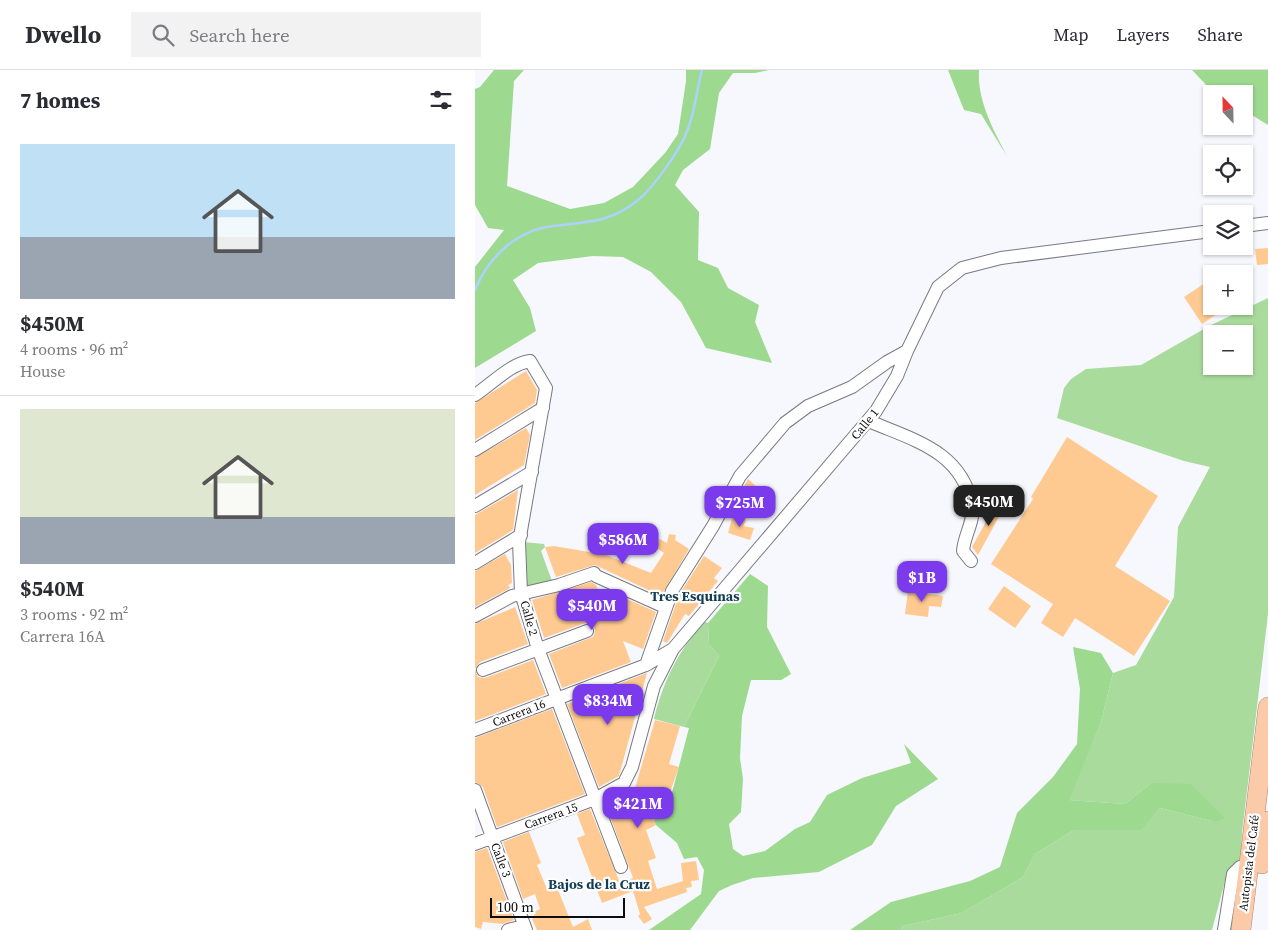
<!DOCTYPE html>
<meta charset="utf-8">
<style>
:root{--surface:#fff;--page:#f2f2f3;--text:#2b2b33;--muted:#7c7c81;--line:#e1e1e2;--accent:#7c3aed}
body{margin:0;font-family:"Source Serif 4",serif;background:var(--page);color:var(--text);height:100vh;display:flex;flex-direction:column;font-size:19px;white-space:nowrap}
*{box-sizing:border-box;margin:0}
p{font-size:16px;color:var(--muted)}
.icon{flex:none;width:28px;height:28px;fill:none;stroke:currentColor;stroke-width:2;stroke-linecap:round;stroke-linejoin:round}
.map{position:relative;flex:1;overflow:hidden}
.details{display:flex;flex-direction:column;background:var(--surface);width:475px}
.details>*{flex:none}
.needle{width:32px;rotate:338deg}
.fabs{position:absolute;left:728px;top:15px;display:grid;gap:10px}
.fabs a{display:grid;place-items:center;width:50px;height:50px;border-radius:0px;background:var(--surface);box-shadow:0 1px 4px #0004;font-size:25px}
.scale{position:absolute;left:15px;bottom:12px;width:135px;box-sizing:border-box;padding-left:5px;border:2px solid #0d0d11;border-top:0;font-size:14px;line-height:18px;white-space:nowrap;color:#0d0d11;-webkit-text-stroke:4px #fff;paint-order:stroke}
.price{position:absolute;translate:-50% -42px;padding:0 11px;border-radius:10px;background:var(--accent);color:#fff;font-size:16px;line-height:32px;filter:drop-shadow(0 1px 2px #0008)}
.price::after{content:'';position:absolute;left:50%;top:30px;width:15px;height:11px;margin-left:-8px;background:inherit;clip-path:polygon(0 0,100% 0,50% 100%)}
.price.selected{background:#222;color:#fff}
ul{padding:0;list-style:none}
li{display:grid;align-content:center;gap:10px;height:265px;padding:0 20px}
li+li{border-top:1px solid var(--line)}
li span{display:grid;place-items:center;height:155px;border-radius:0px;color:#555}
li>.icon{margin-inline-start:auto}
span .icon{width:90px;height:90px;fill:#fffc;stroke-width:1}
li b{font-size:21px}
h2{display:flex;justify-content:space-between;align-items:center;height:60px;padding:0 20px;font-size:21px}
header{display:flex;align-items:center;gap:30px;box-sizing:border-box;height:70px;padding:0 25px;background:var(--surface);border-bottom:1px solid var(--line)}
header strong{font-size:24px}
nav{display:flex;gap:28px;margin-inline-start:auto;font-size:18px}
.search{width:350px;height:45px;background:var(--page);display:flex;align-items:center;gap:12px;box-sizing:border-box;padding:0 18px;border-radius:0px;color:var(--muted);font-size:19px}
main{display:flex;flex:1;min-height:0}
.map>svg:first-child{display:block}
.green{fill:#a8db9c;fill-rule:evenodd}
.forest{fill:#9dd98f}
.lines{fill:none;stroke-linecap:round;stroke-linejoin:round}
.stream{stroke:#add2fc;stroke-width:2.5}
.building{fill:#feca91}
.minor-casing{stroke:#797982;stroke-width:14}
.highway-casing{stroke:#a88874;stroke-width:20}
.minor{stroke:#fff;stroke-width:12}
.highway{stroke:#fbcba9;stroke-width:19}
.labels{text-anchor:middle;stroke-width:4.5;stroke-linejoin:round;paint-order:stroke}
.street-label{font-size:12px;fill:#0d0d11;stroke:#fff}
.neighbourhood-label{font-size:14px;font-weight:bold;fill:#133d53;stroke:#fff}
</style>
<header>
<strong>Dwello</strong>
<div class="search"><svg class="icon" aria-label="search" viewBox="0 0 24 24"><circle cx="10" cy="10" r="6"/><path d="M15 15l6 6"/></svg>Search here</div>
<nav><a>Map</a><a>Layers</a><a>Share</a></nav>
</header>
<main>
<section class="details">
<h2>7 homes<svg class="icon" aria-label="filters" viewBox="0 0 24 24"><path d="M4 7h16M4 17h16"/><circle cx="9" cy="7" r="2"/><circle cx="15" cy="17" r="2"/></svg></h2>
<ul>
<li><span style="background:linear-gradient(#bfe0f5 60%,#9aa5b1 0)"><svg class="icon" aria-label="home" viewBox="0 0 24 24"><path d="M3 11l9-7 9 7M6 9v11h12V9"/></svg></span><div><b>$450M</b><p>4 rooms · 96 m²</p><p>House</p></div></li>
<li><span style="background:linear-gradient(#dfe7d0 70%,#9aa5b1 0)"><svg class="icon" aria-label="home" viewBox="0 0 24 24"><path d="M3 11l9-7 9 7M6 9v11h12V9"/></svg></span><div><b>$540M</b><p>3 rooms · 92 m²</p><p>Carrera 16A</p></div></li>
</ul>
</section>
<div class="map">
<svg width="793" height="860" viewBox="0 0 793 860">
<rect width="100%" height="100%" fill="#f7f7fe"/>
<path class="green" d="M793,228V544L767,763L766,791L753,800L737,860H426L428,856L487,843L548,807L560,784L599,760H665L685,738L740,752L676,713L650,734L593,730L626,652L638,603L661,595L699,527L703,457L735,397L709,391L582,348L589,318L596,309L611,299L666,295L736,255ZM736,264H769V296H736Z
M48,472L69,474L70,477L66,481L77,511L52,517Z
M230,552L233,553L234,574L244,586L209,657L179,649C188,612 203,580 230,552Z"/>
<path class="forest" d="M19,0H49L39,11L32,116L95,139L129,133L158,117L190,83L203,64L211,11V0H294L280,3H258L244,23L235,79L208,100L200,115L224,142L223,190L243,198L253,218L284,235L280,252L297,293L231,278L206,232L176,202L148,187L118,186L63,193L38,210L55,238L61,261L0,298V197L29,160L13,158L0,135V19L5,17Z
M473,0H504C502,31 519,61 533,88L506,44L489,40Z
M717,0H793V55L769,40V24C737,24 739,23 717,0Z
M275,504L293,516L292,557L316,604L306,610H276L267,646L265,688L268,709L266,742L254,754L258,779L268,786L290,781L320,759L335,752L352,725L387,708L436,693L429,674L463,709L421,736L397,775L344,802L278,808L257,815L244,821L215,860H174L226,824L229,800L222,787L209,789L202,773L181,755L178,748L193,738L214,658L209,657L244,586L234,574L233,553Z
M598,577L626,583L638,603L626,652L594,730L650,734L676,713L716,714L750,748L740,752L685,738L666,760H599L560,784L548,807L487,843L428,856L426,860H375L416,832L495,811L525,797L542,743L578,707L602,674L605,619Z"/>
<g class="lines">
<path class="stream" d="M0,220C13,188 41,160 78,156C110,152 136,153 163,130C179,117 206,79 213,59C220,40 222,19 227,0"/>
</g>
<path class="building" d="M793,178V194L782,195L780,179Z
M736,209V236H754L727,254L709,227Z
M51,301L62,320L60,333L0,370V333Z
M51,358L55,365L49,395L0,425V388Z
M592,367L683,426L640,496L695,531L659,586L600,548L588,567L566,553L578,534L516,494L558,429L556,427Z
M273,409L284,419L277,432L264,426Z
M43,420L38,460L0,483V445Z
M523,430L531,434L503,485L497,477Z
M258,445L271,450L268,456L279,458L275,470L253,463Z
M194,464L201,465L200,470L214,479L186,526L120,495L81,507L70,477L79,476L131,485L176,503L189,483L180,477L185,469L192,473Z
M30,484L36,495L37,513L33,515L35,518L0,537V501Z
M229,486L247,498L239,508L243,511L214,546L210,544L192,573L188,571L204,525Z
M116,512L121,515L132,547L141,524L181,542L168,579L148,571L156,592L87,618L74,584L115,568L119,566L120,559L117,554L110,553L69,568L57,530Z
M529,516L556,536L540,558L513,539Z
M433,521L468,526L466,537L454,536L453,547L430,544Z
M40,537L53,574L5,592L0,599V554Z
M58,590L71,624L0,651V599L3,607L10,608Z
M172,603L144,706L124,717L92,634Z
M77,639L110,724L22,757L8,717L0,712V668Z
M180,650L205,656L194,694L204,697L195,722L193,738L178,748L181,755L171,760L181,788L173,791L182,819L208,811L206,793L221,791L224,810L216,811L217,817L211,818L212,822L169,837L177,849L169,854L163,846L165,844L158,821L127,833L102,768L110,765L102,744L115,739L145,813L158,808L130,733L161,721L160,718Z
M54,762L66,793L62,795L72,819L81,815L98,857L113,849L117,860H62L57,849L60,847L58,842L65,839L60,824L48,829L28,772Z
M12,778L39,850L28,854L8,852L6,859L0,857V782Z"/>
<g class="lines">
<defs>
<path id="minor" d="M769,156L793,153
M0,325C18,313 35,294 55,291L71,318L44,472L46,523L63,579L146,797
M394,351C437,370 486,380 497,435C500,451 489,465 488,481L496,491
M0,380L68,338
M0,436L57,402
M0,493L46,465
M0,546L37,526L84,515L119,503L121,506L190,537
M171,595L197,521L238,456L265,406L310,353L333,336L377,317L412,292L432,281
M8,600L112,561
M0,660L171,595L198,579
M0,720L51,860
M0,774L120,729L149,713L157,697L179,616L198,579L401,341L422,306L432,281L463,217L487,198L526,188L736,161
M33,860L49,856
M749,860L758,804L765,797L774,799"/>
<path id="highway" d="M787,794L793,751
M766,860L793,637"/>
</defs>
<use href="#minor" class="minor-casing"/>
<use href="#highway" class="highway-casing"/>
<use href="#minor" class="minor"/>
<use href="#highway" class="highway"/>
</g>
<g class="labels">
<g class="street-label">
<text transform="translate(390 354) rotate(-51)" y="4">Calle 1</text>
<text transform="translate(54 548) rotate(74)" y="4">Calle 2</text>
<text transform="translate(44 643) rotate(-21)" y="4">Carrera 16</text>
<text transform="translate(76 746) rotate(-20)" y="4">Carrera 15</text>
<text transform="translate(26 790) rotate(69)" y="4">Calle 3</text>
<text transform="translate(774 793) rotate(-83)" y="4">Autopista del Café</text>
</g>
<g class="neighbourhood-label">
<text x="220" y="531">Tres Esquinas</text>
<text x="124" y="819">Bajos de la Cruz</text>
</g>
</g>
</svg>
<div class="fabs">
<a><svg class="needle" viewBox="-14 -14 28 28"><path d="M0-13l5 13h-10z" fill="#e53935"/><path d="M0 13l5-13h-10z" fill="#7c7c81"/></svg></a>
<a><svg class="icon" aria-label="locate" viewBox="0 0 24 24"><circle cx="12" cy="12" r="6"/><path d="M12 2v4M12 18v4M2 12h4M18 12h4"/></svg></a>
<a><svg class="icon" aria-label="layers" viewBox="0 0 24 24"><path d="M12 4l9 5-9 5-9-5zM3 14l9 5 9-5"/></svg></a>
<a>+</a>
<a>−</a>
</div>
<div class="scale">100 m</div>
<b class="price selected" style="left:514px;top:457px">$450M</b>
<b class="price" style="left:265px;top:458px">$725M</b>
<b class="price" style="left:148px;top:495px">$586M</b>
<b class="price" style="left:447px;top:533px">$1B</b>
<b class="price" style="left:117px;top:561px">$540M</b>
<b class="price" style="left:133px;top:656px">$834M</b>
<b class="price" style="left:163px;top:759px">$421M</b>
</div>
</main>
